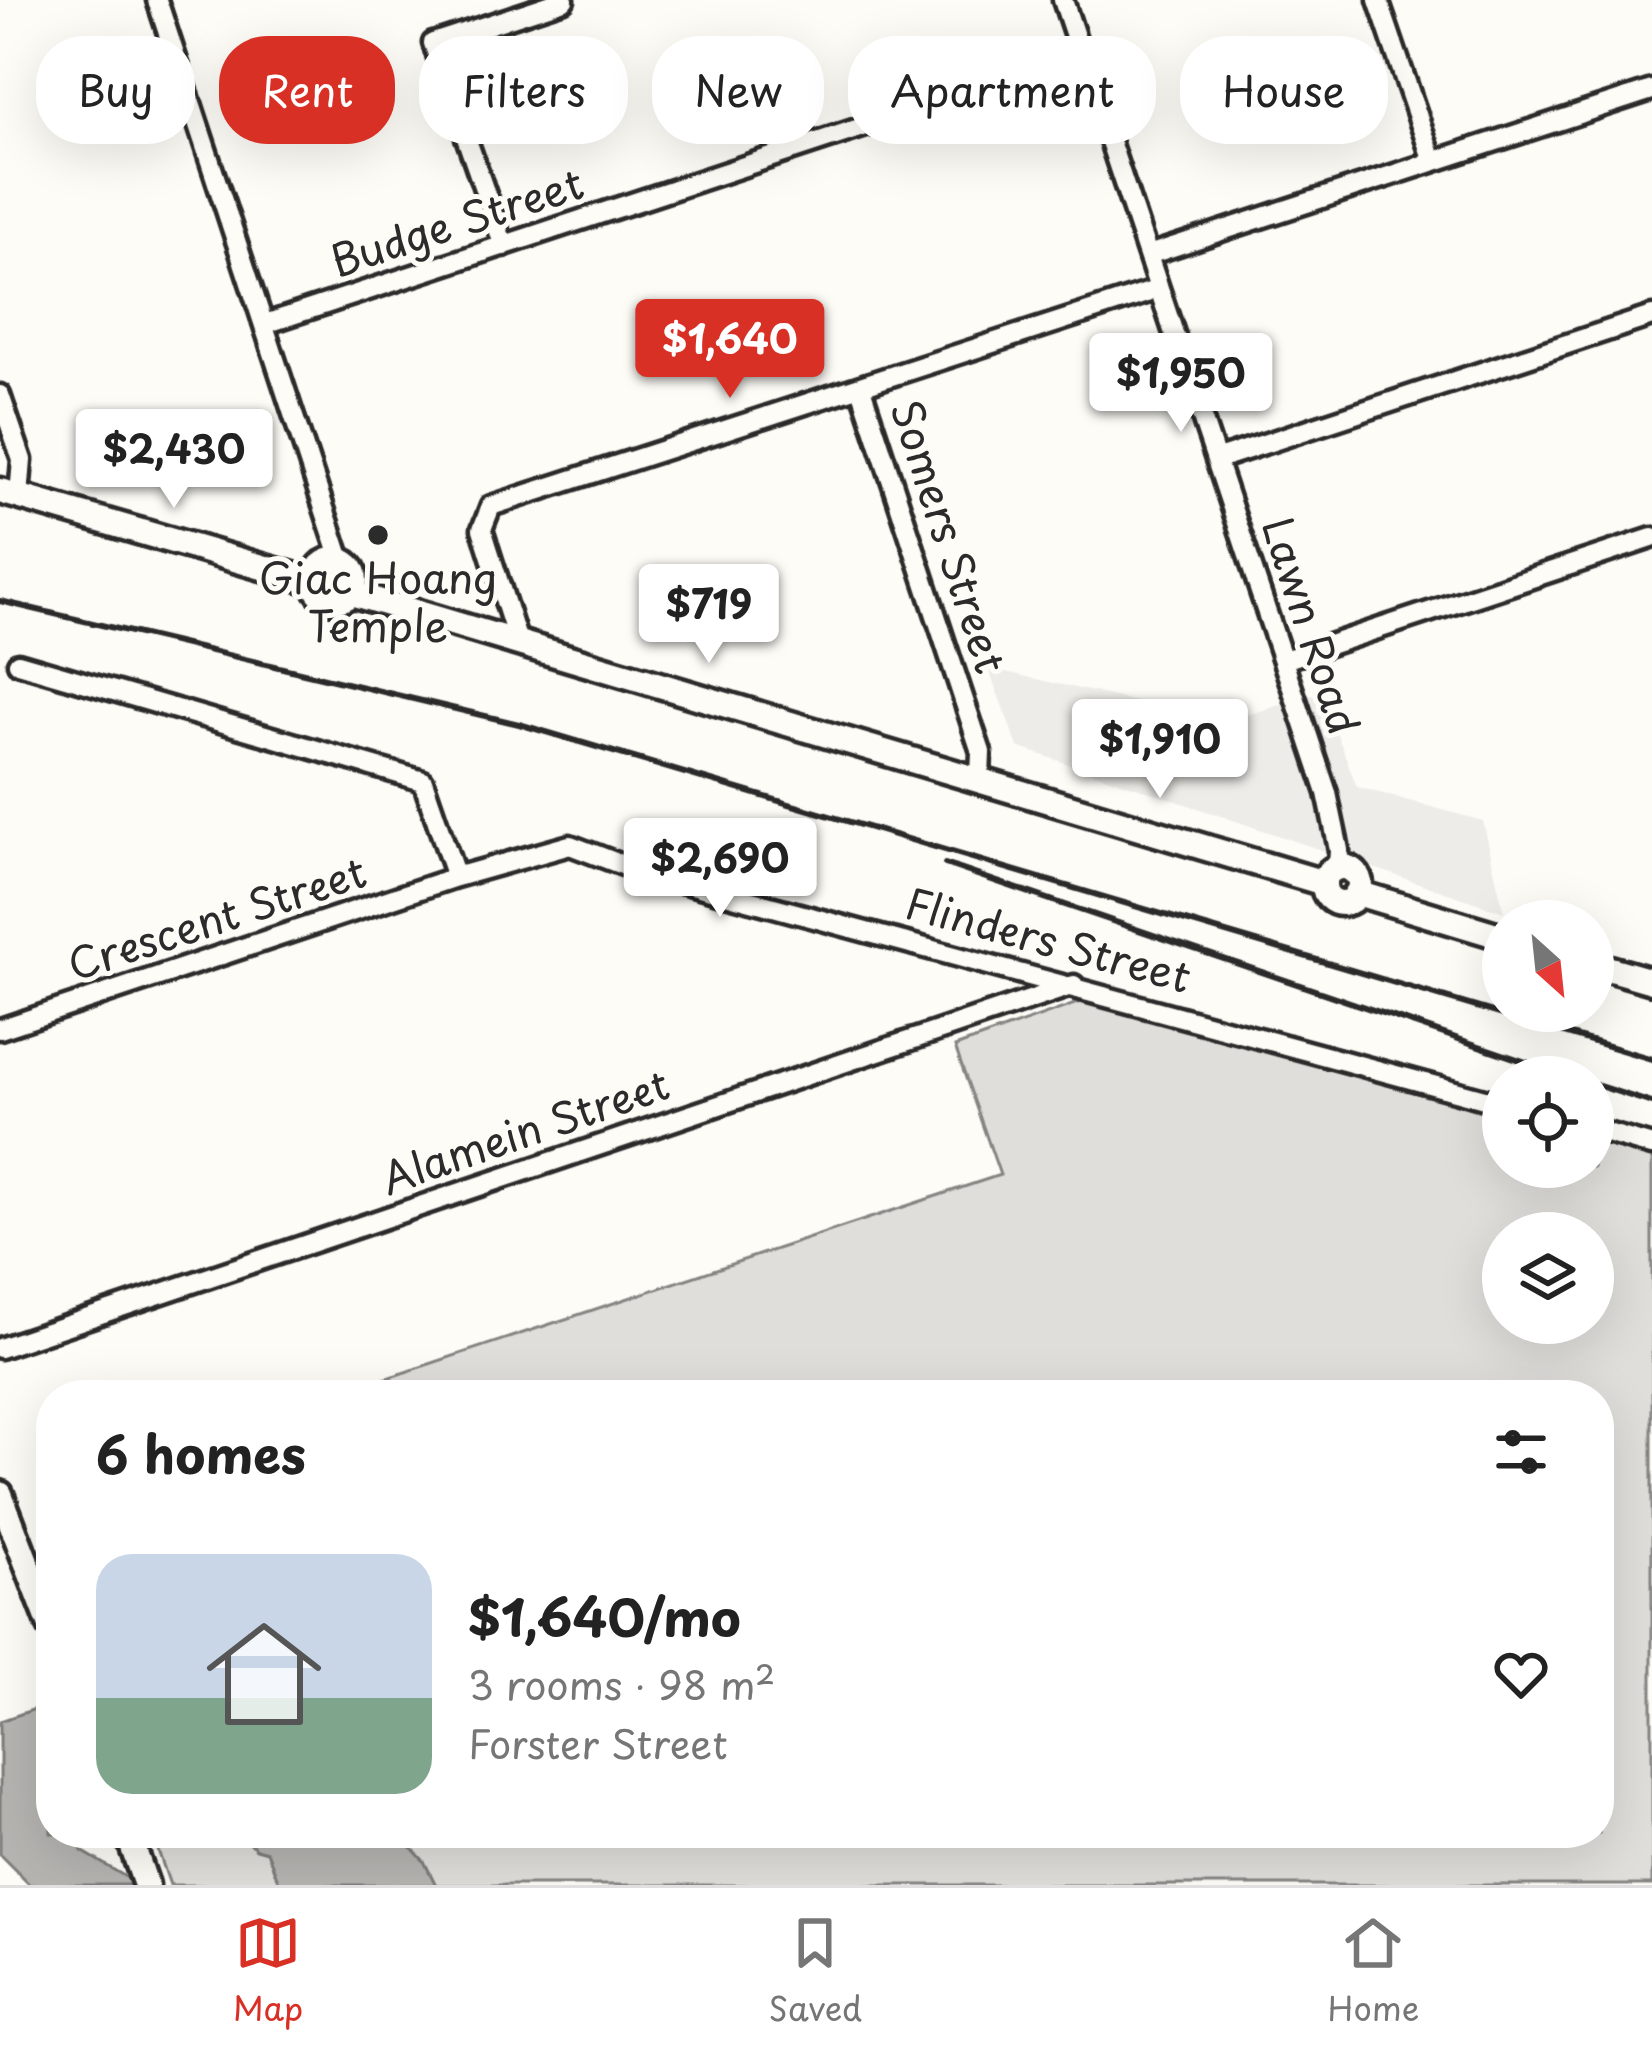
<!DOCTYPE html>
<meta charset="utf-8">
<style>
:root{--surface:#fff;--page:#f6f6f6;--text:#222;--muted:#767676;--line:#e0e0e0;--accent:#d93025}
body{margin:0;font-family:"Playpen Sans",sans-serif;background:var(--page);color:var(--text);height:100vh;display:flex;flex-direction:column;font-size:45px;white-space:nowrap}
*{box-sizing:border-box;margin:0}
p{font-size:39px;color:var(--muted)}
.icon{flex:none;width:66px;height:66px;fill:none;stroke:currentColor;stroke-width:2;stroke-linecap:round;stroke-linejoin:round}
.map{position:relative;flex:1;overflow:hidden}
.sheet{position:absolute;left:36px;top:1380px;width:1578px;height:468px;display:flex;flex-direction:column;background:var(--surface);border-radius:48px;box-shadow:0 12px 48px #0002}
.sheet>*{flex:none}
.top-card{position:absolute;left:36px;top:36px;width:1581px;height:108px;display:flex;gap:24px}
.needle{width:78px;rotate:153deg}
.fabs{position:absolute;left:1482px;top:900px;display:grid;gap:24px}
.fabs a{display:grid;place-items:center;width:132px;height:132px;border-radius:50%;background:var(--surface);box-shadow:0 12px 48px #0002;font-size:60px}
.price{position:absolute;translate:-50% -102px;padding:0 27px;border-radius:12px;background:#fff;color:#222;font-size:39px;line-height:78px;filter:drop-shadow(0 3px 6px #0008)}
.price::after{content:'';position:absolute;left:50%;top:72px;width:36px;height:27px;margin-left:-18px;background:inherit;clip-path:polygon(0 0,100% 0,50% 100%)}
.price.on{background:var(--accent);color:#fff}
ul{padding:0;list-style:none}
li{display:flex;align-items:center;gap:36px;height:300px;padding:0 60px}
li span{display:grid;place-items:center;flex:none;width:336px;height:240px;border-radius:36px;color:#555}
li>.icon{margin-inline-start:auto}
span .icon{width:144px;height:144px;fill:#fffc;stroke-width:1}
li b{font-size:51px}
h2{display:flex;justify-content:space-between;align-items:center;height:144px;padding:0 60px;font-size:51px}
.chip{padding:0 42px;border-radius:48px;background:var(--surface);box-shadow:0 12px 48px #0002;font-size:42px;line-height:108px}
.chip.on{background:var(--accent);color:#fff}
.tab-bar{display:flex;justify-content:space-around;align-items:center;height:168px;border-top:3px solid var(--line);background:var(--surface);font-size:33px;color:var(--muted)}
.tab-bar a{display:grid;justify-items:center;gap:6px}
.tab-bar .on{color:var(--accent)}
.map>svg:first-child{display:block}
.built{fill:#edece8}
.grass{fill:#dfdeda;stroke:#858482;stroke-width:3;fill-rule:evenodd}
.water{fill:#b5b4b1;stroke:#7e7d7b;stroke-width:3}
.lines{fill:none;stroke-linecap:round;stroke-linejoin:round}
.street-casing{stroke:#2b2b2b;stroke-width:27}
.secondary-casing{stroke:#2b2b2b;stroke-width:33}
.street{stroke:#fdfcf7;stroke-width:18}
.secondary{stroke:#fdfcf7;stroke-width:24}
.rail{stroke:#2b2b2b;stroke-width:6}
.poi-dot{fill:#2b2b2b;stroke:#fdfcf7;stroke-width:4.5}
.labels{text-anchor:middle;stroke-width:10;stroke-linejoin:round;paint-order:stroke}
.street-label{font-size:42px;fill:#2b2b2b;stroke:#fdfcf7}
.poi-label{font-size:42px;fill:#2b2b2b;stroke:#fdfcf7}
</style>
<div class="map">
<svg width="1652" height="1885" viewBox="0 0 1652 1885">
<rect width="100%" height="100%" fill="#fdfcf7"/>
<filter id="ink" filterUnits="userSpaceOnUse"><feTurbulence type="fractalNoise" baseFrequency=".00833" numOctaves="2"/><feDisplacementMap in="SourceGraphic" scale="24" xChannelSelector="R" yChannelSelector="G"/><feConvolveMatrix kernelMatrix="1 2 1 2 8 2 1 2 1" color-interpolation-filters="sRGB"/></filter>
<g filter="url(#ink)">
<path class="built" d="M988,668L1225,722L1321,692L1357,787L1483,821L1504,912L1018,747Z"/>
<path class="grass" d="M1083,1001L1503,1117V1167H1593V1141L1652,1157V1885H170L152,1833H1599V1395H336L1000,1175L955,1047ZM1503,1233H1593V1323H1503Z"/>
<path class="water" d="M35,1709L51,1758V1833H76L82,1851L139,1885H30L0,1855V1721Z
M241,1833H398L424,1861L436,1885H280L267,1852L256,1849Z"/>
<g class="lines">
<defs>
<path id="street" d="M157,0L341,560
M1063,0L1327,793L1339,850L1338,867
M1378,0L1433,161
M504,246L433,43L564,0
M1148,255L1652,90
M265,324L1081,55
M861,388L981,752L980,778
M0,395L22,460L19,496
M1218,459L1652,316
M518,642L482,529L491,506L1159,289
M1284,660L1652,538
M18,663L423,781L456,877L570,845L633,869L1503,1104
M0,1029L456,877
M1593,1129L1652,1146
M0,1348L1074,985"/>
<path id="secondary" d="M0,491L314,582
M315 580a20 20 0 1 1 40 0a20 20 0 1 1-40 0Z
M351,593L1324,883
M1324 885a18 18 0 1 1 36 0a18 18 0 1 1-36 0Z
M1357,893L1503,937
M1593,964L1652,981
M0,1494L51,1626
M128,1833L146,1885"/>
</defs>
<use href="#street" class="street-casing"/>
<use href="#secondary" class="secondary-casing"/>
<use href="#street" class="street"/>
<use href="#secondary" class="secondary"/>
<path class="rail" d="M0,601L519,724L1652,1059
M945,864L1570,1077
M1593,1084L1652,1103"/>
</g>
</g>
<circle class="poi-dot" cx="378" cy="535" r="12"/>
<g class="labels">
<g class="street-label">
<text transform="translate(457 223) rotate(-18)" y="15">Budge Street</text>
<text transform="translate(948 537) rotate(72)" y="15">Somers Street</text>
<text transform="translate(1310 626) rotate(72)" y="15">Lawn Road</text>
<text transform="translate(217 919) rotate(-18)" y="15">Crescent Street</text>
<text transform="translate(1048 941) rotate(15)" y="15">Flinders Street</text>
<text transform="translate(525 1132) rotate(-19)" y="15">Alamein Street</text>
</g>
<g class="poi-label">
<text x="378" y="594">Giac Hoang<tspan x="378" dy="48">Temple</tspan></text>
</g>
</g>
</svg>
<div class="fabs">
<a><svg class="needle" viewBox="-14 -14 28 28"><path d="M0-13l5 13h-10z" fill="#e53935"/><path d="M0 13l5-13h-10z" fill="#767676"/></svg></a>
<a><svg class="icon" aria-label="locate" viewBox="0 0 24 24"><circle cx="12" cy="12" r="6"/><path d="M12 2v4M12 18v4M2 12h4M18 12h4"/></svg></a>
<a><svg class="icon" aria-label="layers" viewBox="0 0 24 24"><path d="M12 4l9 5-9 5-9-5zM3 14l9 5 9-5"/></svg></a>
</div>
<b class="price on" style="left:730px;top:401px">$1,640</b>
<b class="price" style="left:1181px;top:435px">$1,950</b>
<b class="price" style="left:174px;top:511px">$2,430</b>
<b class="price" style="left:709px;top:666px">$719</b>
<b class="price" style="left:1160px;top:801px">$1,910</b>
<b class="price" style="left:720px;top:920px">$2,690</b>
<div class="top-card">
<a class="chip">Buy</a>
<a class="chip on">Rent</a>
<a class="chip">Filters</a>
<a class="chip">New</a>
<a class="chip">Apartment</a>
<a class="chip">House</a>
</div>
<section class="sheet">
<h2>6 homes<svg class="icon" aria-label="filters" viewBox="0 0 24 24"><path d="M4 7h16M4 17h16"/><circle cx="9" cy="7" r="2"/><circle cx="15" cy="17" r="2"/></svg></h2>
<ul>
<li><span style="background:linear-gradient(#c9d6e8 60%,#7fa58c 0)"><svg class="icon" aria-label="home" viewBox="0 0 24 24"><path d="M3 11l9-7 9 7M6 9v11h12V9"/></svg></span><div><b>$1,640/mo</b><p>3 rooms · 98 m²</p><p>Forster Street</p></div><svg class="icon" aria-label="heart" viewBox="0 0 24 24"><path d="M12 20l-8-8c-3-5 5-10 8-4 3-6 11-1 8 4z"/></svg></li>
</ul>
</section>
</div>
<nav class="tab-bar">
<a class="on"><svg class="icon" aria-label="map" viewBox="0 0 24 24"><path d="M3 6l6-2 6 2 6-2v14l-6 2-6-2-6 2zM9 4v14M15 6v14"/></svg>Map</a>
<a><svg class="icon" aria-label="saved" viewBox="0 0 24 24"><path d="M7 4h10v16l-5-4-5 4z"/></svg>Saved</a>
<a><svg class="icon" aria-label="home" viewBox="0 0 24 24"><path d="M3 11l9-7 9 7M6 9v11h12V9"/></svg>Home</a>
</nav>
